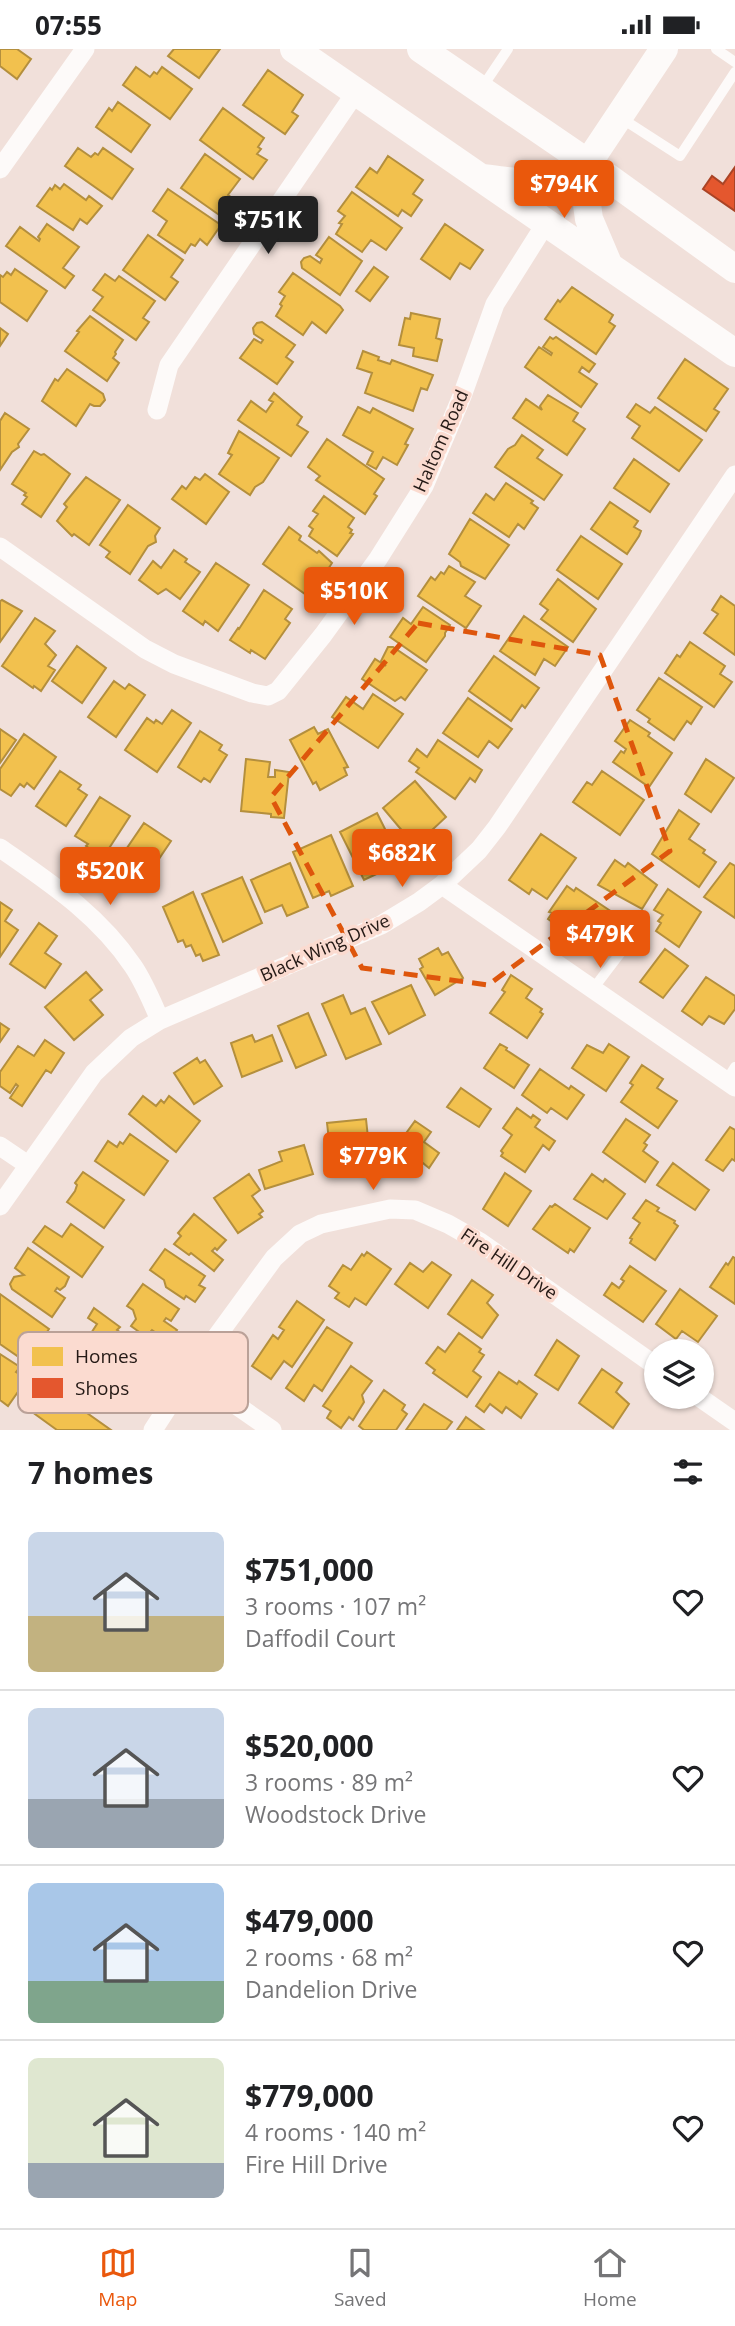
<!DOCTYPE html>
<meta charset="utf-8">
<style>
:root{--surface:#fff;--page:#f6f6f6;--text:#202124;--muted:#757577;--line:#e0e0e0;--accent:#ea580c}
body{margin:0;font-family:"Open Sans",sans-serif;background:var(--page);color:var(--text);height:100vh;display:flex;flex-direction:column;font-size:26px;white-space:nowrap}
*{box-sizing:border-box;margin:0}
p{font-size:23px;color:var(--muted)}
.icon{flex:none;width:38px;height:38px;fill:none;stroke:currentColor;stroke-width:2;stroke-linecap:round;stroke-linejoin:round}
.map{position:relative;height:1381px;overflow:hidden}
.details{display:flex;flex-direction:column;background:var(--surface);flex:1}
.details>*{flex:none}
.buttons{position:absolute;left:644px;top:1290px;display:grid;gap:14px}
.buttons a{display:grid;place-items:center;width:70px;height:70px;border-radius:50%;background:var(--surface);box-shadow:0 2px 5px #0004;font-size:35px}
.price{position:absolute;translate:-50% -60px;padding:0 16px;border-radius:7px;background:var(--accent);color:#fff;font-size:23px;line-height:46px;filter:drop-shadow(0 2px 4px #0008)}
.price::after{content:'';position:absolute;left:50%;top:42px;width:21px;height:16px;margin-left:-10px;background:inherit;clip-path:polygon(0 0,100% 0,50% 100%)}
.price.selected{background:#222;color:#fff}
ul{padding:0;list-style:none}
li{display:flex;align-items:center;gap:21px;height:175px;padding:0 28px}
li+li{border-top:2px solid var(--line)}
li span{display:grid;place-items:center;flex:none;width:196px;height:140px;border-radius:10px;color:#555}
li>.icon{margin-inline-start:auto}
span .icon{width:84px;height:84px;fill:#fffc;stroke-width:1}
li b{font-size:30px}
h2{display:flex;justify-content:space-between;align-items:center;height:84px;padding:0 28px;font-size:30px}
.status{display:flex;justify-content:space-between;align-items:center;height:49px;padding:0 35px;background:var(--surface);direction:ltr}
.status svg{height:19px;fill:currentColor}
.menu{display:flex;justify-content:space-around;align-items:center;height:98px;border-top:2px solid var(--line);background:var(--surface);font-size:19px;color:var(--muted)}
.menu a{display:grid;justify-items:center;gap:4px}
.menu .selected{color:var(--accent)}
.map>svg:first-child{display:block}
.homes{fill:#f2c14e;stroke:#b48f3d;stroke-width:2}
.shops{fill:#e4572e;stroke:#aa4426;stroke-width:2}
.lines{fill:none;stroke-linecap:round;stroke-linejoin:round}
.service{stroke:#fdfaf9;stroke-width:10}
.minor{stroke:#fdfaf9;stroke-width:19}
.secondary{stroke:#fdfaf9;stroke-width:28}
.marked{fill:none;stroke:#de560c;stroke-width:5;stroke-dasharray:14 9;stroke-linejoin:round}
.labels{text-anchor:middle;stroke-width:7;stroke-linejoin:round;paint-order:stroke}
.street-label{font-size:18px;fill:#241915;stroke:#fbdbd0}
.key{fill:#fbdbd0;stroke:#baa198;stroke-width:2}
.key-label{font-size:19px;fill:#241915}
</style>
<div class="status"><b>07:55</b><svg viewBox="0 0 49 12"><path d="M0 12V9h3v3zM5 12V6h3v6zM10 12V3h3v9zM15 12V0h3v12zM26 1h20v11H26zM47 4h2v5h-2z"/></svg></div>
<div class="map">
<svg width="735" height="1381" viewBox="0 0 735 1381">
<rect width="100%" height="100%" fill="#f1e0da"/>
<path class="homes" d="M0,0H17L31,10L17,30L0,17Z
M174,0H220L199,29L168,7Z
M136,18L150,28L154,23L157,25L162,18L192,40L170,70L123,36Z
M268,21L303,46L292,63L298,67L285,85L243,56Z
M118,53L150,76L131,103L96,78L109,59L112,62Z
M223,59L264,89L258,98L261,100L257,105L267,111L253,130L200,91Z
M78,99L91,108L95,104L98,106L103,99L133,120L112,150L65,117Z
M205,105L240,130L228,146L235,151L222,168L181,139Z
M388,107L423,131L413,145L422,151L411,167L402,161L398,167L356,138L370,119L377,124Z
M64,135L86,151L89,147L102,157L87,175L80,170L73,181L37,157L50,139L52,141L55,136L60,140Z
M168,140L221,176L207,196L200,190L195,197L191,195L185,204L158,186L167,172L153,162Z
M352,143L402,179L386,201L371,191L362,203L336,185L342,175L339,174L345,167L338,162Z
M47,175L79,198L63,219L74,227L65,239L6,197L20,178L39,192L40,190L38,188Z
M445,175L483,201L470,220L460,214L450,230L421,210Z
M148,186L183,211L171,228L178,233L165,251L123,221Z
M329,188L362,212L340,246L302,219L301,213L304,209L310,207L320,214L322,210L316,206Z
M374,218L388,228L370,252L356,242Z
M15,220L47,242L27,272L0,253V226L3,228L7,223L11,226Z
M293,224L340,257L343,261L326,284L312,273L303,286L276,267L282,257L280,255L285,247L279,243Z
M105,225L115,232L119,227L155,252L143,269L149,273L136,291L93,261L103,248L93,241Z
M572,238L613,266L609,273L615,277L596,305L545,270L558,251L560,253Z
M411,264L440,270L436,289L442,291L437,312L413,307L414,299L399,296L405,269L410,270Z
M90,267L123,291L115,303L116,305L113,309L119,314L107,332L65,302L79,283L77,282Z
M262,273L295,296L286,308L293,313L277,335L240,309L254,290L261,294L263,291L254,285L253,279L257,274Z
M0,279L8,285L0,297Z
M550,288L553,290L556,288L595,315L589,323L582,318L579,323L597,335L581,358L525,318L539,298L551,306L552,304L543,298Z
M363,302L379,308L378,311L390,315L392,311L433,326L427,341L421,339L413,362L365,344L372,324L357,319Z
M685,310L728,340L714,360L719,363L706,382L658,349Z
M67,320L103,345L105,351L100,357H94L90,355L76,377L42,352L55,330L58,332Z
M274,344L302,368L297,376L308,383L291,407L238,371L251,352L266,363L273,353L269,351Z
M548,346L578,364L573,372L585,380L567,406L513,369L526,350L542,361L540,357Z
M636,355L650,364L655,358L702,391L679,422L632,389L640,377L627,368Z
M358,358L370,364L373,359L413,380L405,395L408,396L397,416L383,408L376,420L367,415L373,403L343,386Z
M5,364L29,380L18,395L19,398L12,403L0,421V372Z
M239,382L279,409L263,433L255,438L250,446L219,425L232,406L228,404Z
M522,386L543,401L537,409L562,426L544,451L495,418L508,400L515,396Z
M327,390L384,430L374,445L377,447L365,465L316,431L320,427L308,418Z
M34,402L41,406L44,405L70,425L41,468L22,455L27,448L24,446L26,444L12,435Z
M634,410L669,435L650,463L614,439Z
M205,425L229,443L206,475L172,450L182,437L186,440L195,428L200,431Z
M86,428L120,451L89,496L74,485L72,487L57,472L67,458L64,455Z
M506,434L533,452L531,454L538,459L524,480L518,475L509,488L473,464L486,445L494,451Z
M324,447L354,469L348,478L352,481L350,484L353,485L337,507L309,487L313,480L309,477L318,465L313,462Z
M610,453L638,472L634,478L641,482L639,487L627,505L591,480Z
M128,456L160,479L155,487L156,493L148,497L130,525L106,508L110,503L100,496Z
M470,470L509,496L485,530L461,517L460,513L449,505Z
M289,478L301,487L299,491L317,504L319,502L332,514L323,528L318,525L305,545L263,515Z
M581,487L622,515L598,550L557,521Z
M174,501L187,510L185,513L200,523L180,550L166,540L158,545L139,531L153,512L161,519Z
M216,514L249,536L218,582L205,572L203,576L183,562Z
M449,517L475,533L465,547L481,557L466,579L418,547L431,528L435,531L441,523L444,525Z
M558,530L596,560L573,593L541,570L548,561L540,555Z
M264,541L292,560L285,570L290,574L265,610L251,601L250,604L230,591L238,579L239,580Z
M721,547L735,557V606L704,584L718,565L712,561Z
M2,551L22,562L0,593V552Z
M423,558L450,576L445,584V587L426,613L390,588L403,569L411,575Z
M524,567L568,598L555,617L544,610L535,626L500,602Z
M35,569L55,582L45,595L56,606L48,617L55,621L41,642L34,637L33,639L2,617Z
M690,593L725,617L720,625L732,633L714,658L665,624L677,606L680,608Z
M77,597L106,619L82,654L52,632Z
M388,598H393L427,621L405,651L401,648L395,652L362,630L375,610L386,617L381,612Z
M494,607L539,639L525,659L522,656L511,672L469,642Z
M659,629L702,658L691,675L687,672L674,691L648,673L650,670L637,661Z
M114,632L125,640L129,635L145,646L116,688L88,668Z
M373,645L403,665L378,699L332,668L346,648L363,660Z
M468,649L512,680L498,699L489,692L478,708L443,684Z
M172,661L191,674L157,723L125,701L147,669L154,674L156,671L162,675Z
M630,671L650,684L648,687L672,704L649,738L613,713L621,702L624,704L626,700L615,692Z
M314,678L318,685L328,680L348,718L344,719L347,726L320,741L316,733L313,735L290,691Z
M0,680L16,691L0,714Z
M200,682L222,696L219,701L227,706L210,733L204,729L201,733L178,718Z
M24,685L56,708L34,740L27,734L24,738L20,735L11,747L0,740V720Z
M438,691L482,721L475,733L470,729L455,750L416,723L419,719L409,712L417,700L427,708Z
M246,710L270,713L268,728H275V721L289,723L284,769L271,768V765L241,762Z
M706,710L734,729L711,763L685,745Z
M60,722L81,736L78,740L87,746L66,777L36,757Z
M602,722L644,751L620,786L573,753L587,733L592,736Z
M415,732L446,768L415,797L383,759Z
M100,748L130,767L102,810L89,801L90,800L86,797L88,795L75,787Z
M679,761L699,775L689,790L705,801L703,804L716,813L699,838L652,805Z
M377,764L396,802L379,810L385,821L364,831L340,783Z
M144,774L171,792L140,838L114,818Z
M541,785L576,809L547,850L532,840L529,845L509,831Z
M331,786L353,837L331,847L329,842L313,849L293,803Z
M615,811L625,818L628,814L657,836L642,860L598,836Z
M290,814L308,858L287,867L282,856L265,863L251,831Z
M730,814L735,817V869L704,848Z
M242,828L262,874L223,893L202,845Z
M567,837L574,842L576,839L612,863L593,890L574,877L569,885L548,870L552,864L549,863Z
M668,840L701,863L679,898L656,882L661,874L658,872L663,866L654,861Z
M193,843L219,906L203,912L200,905L196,907L191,896L186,898L183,891L178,893L163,858Z
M0,853L12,861L5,872L18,881L0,908Z
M39,874L57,887L45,904L61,915L45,939L10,915Z
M438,899L442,906L448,903L463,929L435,946L420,920L423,918L419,910Z
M665,900L688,917L663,949L640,933Z
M86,923L102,941L90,951L103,966L74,991L45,958Z
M511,926L532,940L526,949L542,960L540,963L543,965L527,989L490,964L505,943L502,941Z
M706,928L735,947V960L724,975L709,967L702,976L682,962Z
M411,936L425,966L389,985L372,953Z
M343,946L351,965L365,959L381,995L346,1010L322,955Z
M308,964L326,1006L296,1019L278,977Z
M0,974L9,980L0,993Z
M252,986L255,993L272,986L282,1012L242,1028L231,994Z
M45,991L64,1004L51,1024L46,1021L22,1057L10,1049L18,1037L16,1035L10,1044L0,1037V1023L18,997L34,1007Z
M500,995L507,999L506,1001L529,1016L514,1039L484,1019Z
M609,995L629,1008L606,1042L572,1019L587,996L603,1004Z
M197,1009L200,1014L205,1011L222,1037L194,1055L174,1024Z
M642,1016L663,1030L657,1039L677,1052L658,1079L621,1053L633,1036L630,1034Z
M540,1020L569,1040L571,1037L584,1046L567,1070L551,1059L547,1064L522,1046Z
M461,1039L491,1060L479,1078L447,1058Z
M143,1047L156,1057L161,1051L164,1054L169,1047L200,1072L176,1103L129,1065Z
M517,1059L531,1069L533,1066L540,1071L535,1078L555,1092L549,1101L543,1096L525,1123L501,1107L503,1104L501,1102L512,1086L503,1079Z
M366,1070L371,1117L357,1118L356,1111L349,1112L350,1115L332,1117L327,1074Z
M626,1070L650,1086L644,1094L647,1096L643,1102L658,1113L645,1133L603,1103Z
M415,1072L431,1083L424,1093L439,1104L429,1119L418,1110L411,1119L391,1105Z
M730,1078L735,1081V1112L732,1110L723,1122L706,1111Z
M130,1085L168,1112L144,1146L95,1112L108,1092L117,1098L120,1093L123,1095Z
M304,1096L313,1125L265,1140L259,1121L282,1112L279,1103Z
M673,1114L709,1141L695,1161L657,1136Z
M83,1123L124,1151L104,1179L67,1153L75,1142L77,1136L75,1134Z
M505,1124L531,1142L508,1177L483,1160Z
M249,1125L260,1141L252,1147L263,1162L259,1165L262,1168L238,1184L214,1149Z
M592,1125L603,1133L605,1130L625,1145L607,1170L574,1150Z
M646,1151L659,1159L657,1162L675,1172L674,1174L678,1177L655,1211L630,1194L632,1190L630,1189L640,1174L633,1169Z
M555,1155L590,1179L574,1203L570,1200L568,1204L533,1180L550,1157L552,1158Z
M194,1165L226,1191L217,1201L215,1199L212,1202L223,1211L214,1222L191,1204L189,1206L174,1195L181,1187L178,1184Z
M71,1175L103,1198L82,1228L33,1193L45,1177L62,1188Z
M28,1199L69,1228L65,1237L60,1241L57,1239L55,1242L65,1249L52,1268L12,1240L10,1235L14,1228L24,1226L15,1219Z
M165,1200L205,1227L199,1236L205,1239L195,1253L186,1247L184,1250L166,1238L164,1231L150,1221Z
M367,1203L391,1220L366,1256L355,1249L349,1258L335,1249L339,1244L329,1237L343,1216L351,1221L362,1205L364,1207Z
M733,1208L735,1209V1255L710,1238L726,1214L728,1216Z
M432,1213L451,1226L428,1259L395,1235L410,1214L423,1223Z
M630,1217L666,1242L643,1273L604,1246L612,1234L619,1239L624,1232L621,1230Z
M472,1231L493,1246L487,1254L498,1266L482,1289L448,1265Z
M143,1235L179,1260L171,1272L166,1269L164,1272L177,1281L169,1293L152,1281L146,1288L131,1277L136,1270L133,1261L127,1257Z
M680,1240L717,1267L698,1293L682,1282L676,1290L656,1275Z
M0,1245L49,1280L26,1313L0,1295Z
M297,1252L324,1271L292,1318L284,1312L271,1330L252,1317L273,1286L278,1290L284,1281L279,1278Z
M94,1259L120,1278L117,1281L128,1289L132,1284L162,1306L150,1323L137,1314L127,1327L112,1317L115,1312L86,1292L97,1275L88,1269Z
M327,1278L352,1294L322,1342L314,1336L304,1352L286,1339Z
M459,1284L481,1300L479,1303L484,1306L473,1322L481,1328L467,1348L433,1324L435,1321L426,1314L438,1298L445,1303Z
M557,1291L579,1307L558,1341L535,1326Z
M0,1305L20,1318L16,1323L27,1330L8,1357L0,1351Z
M351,1317L372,1332L362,1346L364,1353L353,1371L349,1368L341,1379L327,1369L331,1362L323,1357Z
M602,1320L622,1334L616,1343L629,1355L613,1379L579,1354Z
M499,1323L517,1335L519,1332L537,1345L521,1369L506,1358L502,1364L490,1355L484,1363L476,1357Z
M46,1335L111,1381H57L28,1360Z
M384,1341L405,1356L402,1361L407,1365L396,1381H364L359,1377Z
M424,1355L452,1373L446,1381H406Z
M466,1368L484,1381H457Z"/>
<path class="shops" d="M735,118V162L703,140L712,127L723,135Z"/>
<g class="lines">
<path class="service" d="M716,0L735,13
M481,40L508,0
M621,69L680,107L735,23
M593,940L631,890
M726,1032L735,1018"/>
<path class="minor" d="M0,120L85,0
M157,361L169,316L356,43
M0,498L145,600L174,615L252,644L268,647L278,642L323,586L378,510L424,437L462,347L495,255L546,174
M0,799C50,834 98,865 133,917C144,933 152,953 160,971
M442,836L735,1038
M0,1097L28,1116
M0,1157L94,1024L131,989L160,971L381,876L419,853L442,836L479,801L497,778L735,426
M190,1324L272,1381
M699,1348L735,1373
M153,1381L190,1324L274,1209L300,1185L321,1175L390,1160L415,1161L448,1175L480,1193L656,1317"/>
<path class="secondary" d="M294,0L735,304
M421,0L588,114L735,220
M588,114L585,141L589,170L609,217
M484,129C528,135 549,139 588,114L664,0"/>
</g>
<path class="marked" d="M418,574L600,606L670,802L488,936L362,919L271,748Z"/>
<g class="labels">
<g class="street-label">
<text transform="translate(441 392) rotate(-66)" y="6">Haltom Road</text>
<text transform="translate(325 899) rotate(-24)" y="6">Black Wing Drive</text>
<text transform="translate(509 1215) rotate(34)" y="6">Fire Hill Drive</text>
</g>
</g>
<rect x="18" y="1283" width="230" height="81" rx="10" class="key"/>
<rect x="32" y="1298" width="31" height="19" fill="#f2c14e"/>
<rect x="32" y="1329" width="31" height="20" fill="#e4572e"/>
<g class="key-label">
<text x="75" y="1314">Homes</text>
<text x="75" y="1346">Shops</text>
</g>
</svg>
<div class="buttons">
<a><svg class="icon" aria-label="layers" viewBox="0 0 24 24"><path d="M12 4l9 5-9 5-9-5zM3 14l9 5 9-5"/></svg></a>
</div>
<b class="price" style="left:564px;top:171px">$794K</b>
<b class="price selected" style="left:268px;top:207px">$751K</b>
<b class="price" style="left:354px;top:578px">$510K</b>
<b class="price" style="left:402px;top:840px">$682K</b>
<b class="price" style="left:110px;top:858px">$520K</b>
<b class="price" style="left:600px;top:921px">$479K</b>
<b class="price" style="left:373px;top:1143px">$779K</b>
</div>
<section class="details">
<h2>7 homes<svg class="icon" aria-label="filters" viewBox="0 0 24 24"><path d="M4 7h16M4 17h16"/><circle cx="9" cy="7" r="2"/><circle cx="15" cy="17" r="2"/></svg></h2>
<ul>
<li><span style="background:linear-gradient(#c9d6e8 60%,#c2b280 0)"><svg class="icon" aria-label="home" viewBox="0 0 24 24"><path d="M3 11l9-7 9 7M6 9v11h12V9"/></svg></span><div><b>$751,000</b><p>3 rooms · 107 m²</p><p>Daffodil Court</p></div><svg class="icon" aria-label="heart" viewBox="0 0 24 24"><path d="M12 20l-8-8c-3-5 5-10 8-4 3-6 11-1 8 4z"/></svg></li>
<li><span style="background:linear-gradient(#c9d6e8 65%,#9aa5b1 0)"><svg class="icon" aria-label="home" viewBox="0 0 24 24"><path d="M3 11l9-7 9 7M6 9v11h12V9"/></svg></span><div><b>$520,000</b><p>3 rooms · 89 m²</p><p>Woodstock Drive</p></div><svg class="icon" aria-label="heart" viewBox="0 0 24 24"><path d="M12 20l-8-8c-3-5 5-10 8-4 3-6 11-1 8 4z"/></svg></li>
<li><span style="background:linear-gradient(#a9c7e8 70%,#7fa58c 0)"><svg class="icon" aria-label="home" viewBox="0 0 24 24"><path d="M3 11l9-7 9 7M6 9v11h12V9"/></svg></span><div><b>$479,000</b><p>2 rooms · 68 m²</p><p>Dandelion Drive</p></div><svg class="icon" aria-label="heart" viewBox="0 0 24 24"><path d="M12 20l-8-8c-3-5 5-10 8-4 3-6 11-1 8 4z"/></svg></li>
<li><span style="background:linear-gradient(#dfe7d0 75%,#9aa5b1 0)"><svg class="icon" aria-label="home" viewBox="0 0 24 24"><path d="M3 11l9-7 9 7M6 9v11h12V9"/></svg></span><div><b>$779,000</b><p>4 rooms · 140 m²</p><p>Fire Hill Drive</p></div><svg class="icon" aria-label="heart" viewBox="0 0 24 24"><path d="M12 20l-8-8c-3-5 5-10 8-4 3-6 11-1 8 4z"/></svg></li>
</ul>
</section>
<nav class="menu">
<a class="selected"><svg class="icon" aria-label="map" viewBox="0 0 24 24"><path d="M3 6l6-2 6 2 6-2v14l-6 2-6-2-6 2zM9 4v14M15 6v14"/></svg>Map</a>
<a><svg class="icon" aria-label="saved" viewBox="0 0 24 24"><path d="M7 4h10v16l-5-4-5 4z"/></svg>Saved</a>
<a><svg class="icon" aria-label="home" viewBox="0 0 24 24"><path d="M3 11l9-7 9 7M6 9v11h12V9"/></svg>Home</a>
</nav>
